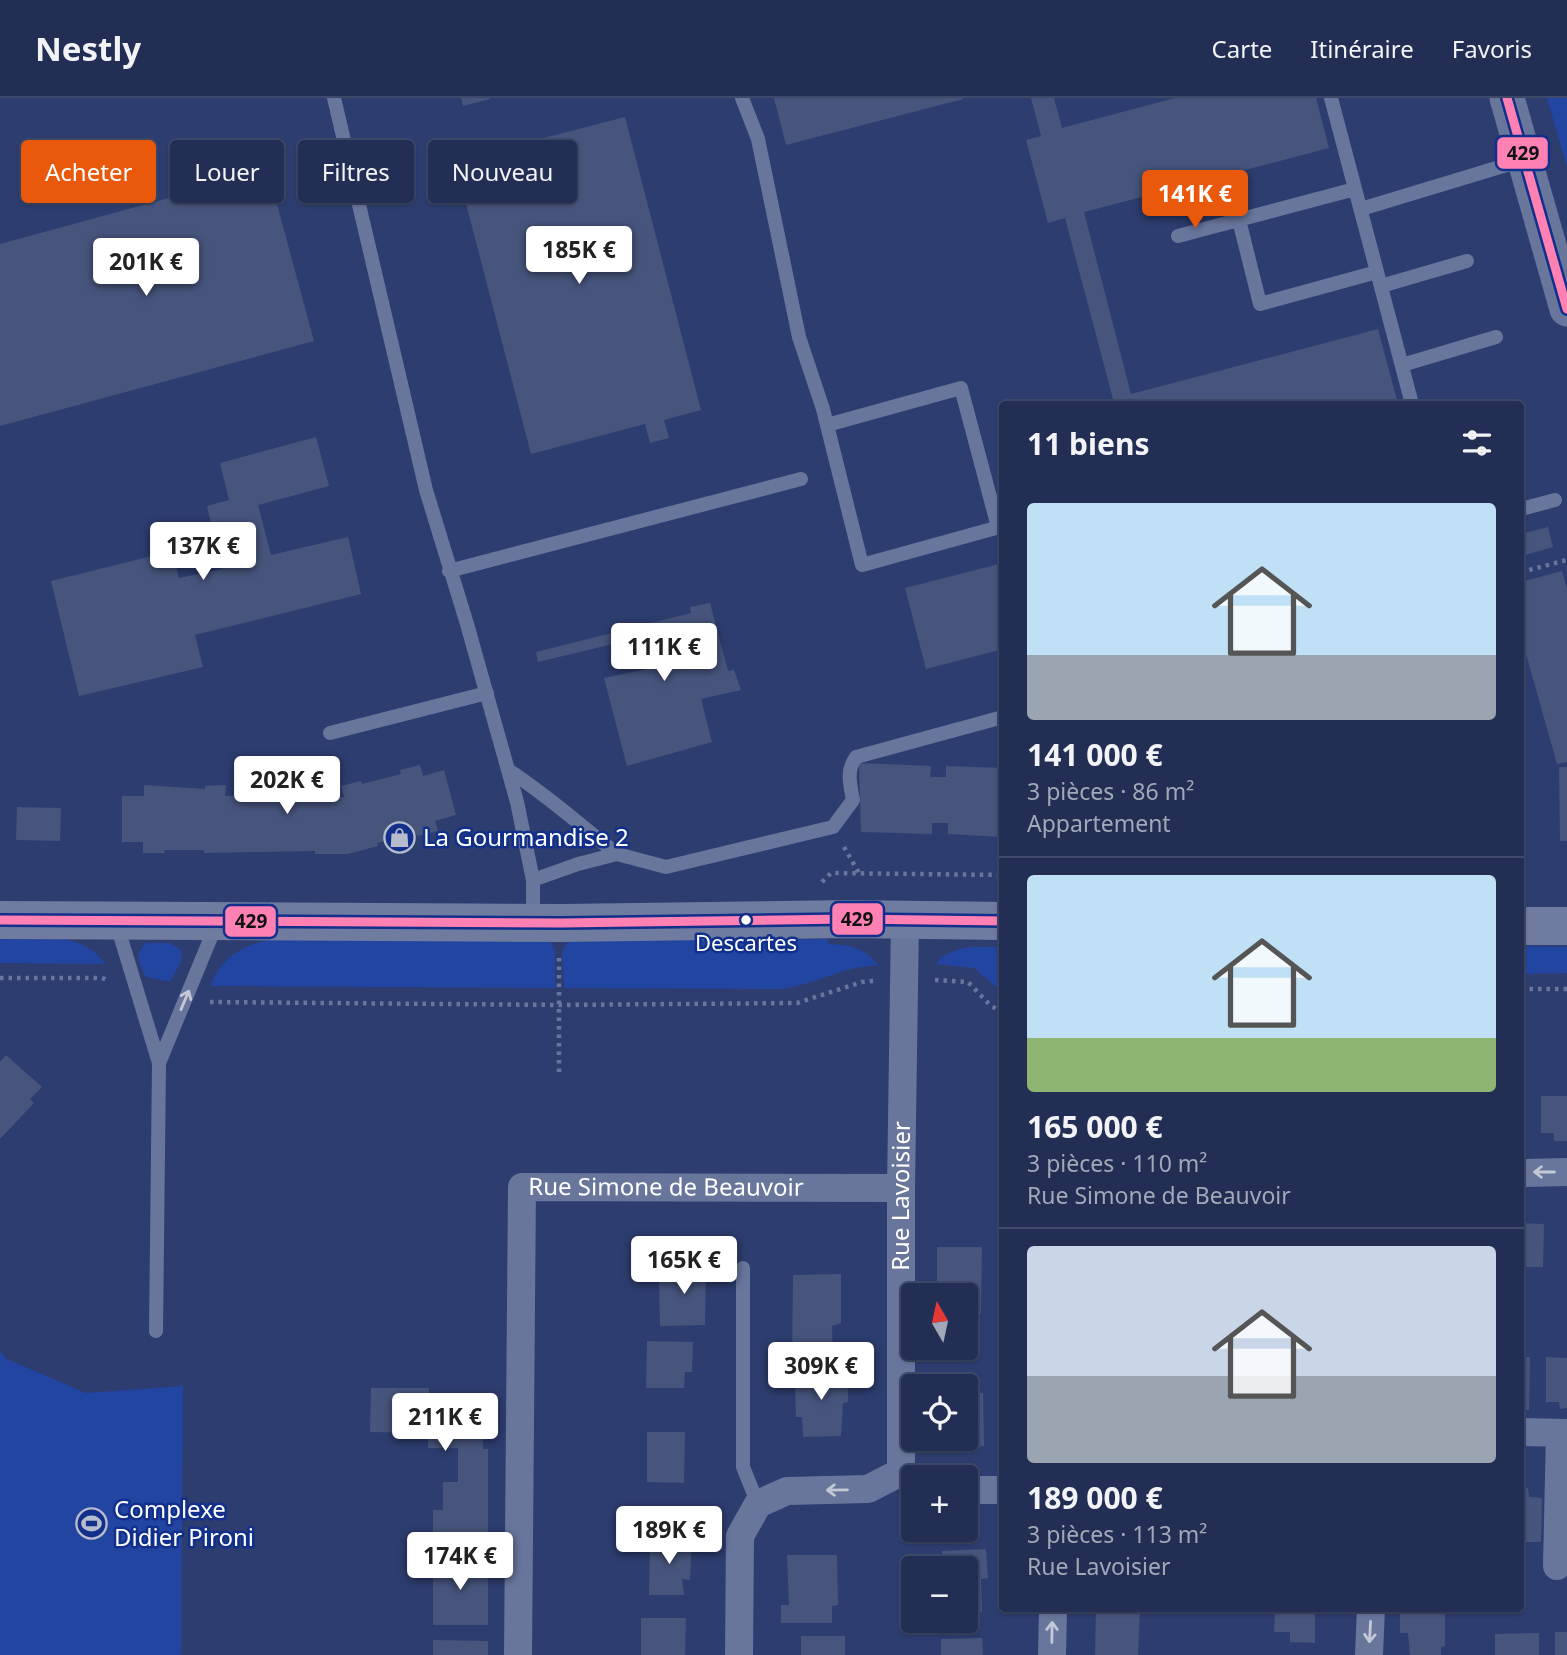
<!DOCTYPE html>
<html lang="fr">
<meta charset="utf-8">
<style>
:root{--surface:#222e53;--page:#2a365a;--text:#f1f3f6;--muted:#a2a8b8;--line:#3f4a6a;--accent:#ea580c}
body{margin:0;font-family:"Noto Sans",sans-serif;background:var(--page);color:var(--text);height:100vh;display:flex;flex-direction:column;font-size:26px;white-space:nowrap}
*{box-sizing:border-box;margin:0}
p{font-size:23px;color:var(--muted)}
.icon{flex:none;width:38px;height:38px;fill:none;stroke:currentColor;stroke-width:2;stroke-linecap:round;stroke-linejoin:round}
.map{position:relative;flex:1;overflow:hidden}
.side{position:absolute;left:999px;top:303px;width:525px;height:1211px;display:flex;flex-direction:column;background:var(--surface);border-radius:7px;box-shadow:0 2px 5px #0004,0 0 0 2px var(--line)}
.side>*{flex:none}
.banner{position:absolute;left:21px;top:42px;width:665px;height:63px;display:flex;gap:14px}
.needle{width:46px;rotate:351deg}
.controls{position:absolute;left:901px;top:1185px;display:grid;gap:14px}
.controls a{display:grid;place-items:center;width:77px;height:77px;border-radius:7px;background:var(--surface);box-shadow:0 2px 5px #0004,0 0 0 2px var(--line);font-size:35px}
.price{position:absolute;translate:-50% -60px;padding:0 16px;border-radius:7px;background:#fff;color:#222;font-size:23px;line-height:46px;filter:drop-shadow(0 2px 4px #0008)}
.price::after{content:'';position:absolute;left:50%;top:42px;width:21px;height:16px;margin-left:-10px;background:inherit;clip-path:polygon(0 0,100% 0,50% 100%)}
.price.selected{background:var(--accent);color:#fff}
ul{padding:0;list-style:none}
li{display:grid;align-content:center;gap:14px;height:371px;padding:0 28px}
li+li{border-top:2px solid var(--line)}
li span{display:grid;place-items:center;height:217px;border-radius:7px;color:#555}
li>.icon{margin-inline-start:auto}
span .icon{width:126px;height:126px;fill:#fffc;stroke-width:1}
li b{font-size:30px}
h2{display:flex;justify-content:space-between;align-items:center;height:84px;padding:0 28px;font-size:30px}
.chip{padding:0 24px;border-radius:7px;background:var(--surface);box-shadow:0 2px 5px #0004,0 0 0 2px var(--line);font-size:24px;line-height:63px}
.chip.selected{background:var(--accent);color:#fff}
header{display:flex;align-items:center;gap:42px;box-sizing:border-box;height:98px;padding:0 35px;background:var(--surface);border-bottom:2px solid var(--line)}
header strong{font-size:33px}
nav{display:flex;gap:38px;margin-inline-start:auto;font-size:24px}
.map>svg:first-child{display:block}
.green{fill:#2345a2}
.building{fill:#47557d}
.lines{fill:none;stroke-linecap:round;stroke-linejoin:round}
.path{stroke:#69769c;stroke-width:4.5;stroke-dasharray:3.5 5;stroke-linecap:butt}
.service{stroke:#69769c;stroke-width:14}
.minor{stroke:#69769c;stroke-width:28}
.tertiary{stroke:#69769c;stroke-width:35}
.secondary{stroke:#6f7b9f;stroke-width:38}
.bus-1-casing{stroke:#112f8b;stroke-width:14}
.bus-1{stroke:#ff80b2;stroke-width:9}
.oneway{stroke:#c3c8d7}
.bus-dot{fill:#fff;stroke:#112f8b;stroke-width:2.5}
.labels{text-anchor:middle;stroke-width:5;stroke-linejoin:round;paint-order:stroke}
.bus-label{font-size:22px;fill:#fff;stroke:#112f8b}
.poi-label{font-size:24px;fill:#fff;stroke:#112f8b;text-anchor:start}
.street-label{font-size:24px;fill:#fff;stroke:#112f8b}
.line-badge{stroke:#112f8b;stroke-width:2.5}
.pale-badge-label{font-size:19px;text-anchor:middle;font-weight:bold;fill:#111}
</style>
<header>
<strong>Nestly</strong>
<nav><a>Carte</a><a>Itinéraire</a><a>Favoris</a></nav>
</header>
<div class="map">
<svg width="1567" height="1557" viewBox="0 0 1567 1557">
<rect width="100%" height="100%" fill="#2d3d6f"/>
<path class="green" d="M1547,0H1567V69Z
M0,839C36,840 82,832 105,866L0,865Z
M548,840L555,852V890L210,888C222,858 244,845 276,841Z
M828,841L829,846C851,847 865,850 879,868C851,865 812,888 781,891L564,890L562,853L569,842Z
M147,845H170L181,852L182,862L170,884L146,879C140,866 132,855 147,845Z
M1521,848L1567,849V875L1521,876Z
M972,849H1003V895L974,870L936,866C943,854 958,851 972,849Z
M0,1253L7,1261L86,1295L183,1288L181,1557H0Z"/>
<path class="building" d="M461,0H490V1L463,8Z
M774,0H963V1L786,47Z
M1031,0H1054L1062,30L1175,0H1316L1329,50L1084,114L1131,296L1378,231L1398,306H1098L1113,301L1065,120L1048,125L1026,42L1041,38Z
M625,19L701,312L664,322L669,340L650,345L645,326L531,356L455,63Z
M268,73L314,243L0,328V146Z
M316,339L329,388L258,407L271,457L348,439L361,496L195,537L203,569L79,598L51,483L172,453L179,480L222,471L207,408L229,402L220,365Z
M1548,429L1553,449L1521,458V436Z
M1003,465V551L926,571L905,490Z
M1562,473L1567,491V664L1557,666L1521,538V508L1523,507L1521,484Z
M710,505L728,573L734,572L741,592L701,601L712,644L627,668L604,580L647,571L638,540L538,564L536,554L691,515L690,509Z
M859,665L931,668L930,679H946V668L1003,670V739L948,736V725H932V736L861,734Z
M420,667L423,678L444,672L456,717L435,723L438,733L417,738L416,735L377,745L378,748L348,756H315V753L204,755V752H164L165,755H143V744H122V698H144V687L205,691V688L226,687L225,698H239V688H260V691H316V689L336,688V699H344L341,688L361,683L362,686L401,676L400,672Z
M1559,669H1567V743H1560Z
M17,709L61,710L60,743L16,742Z
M6,957L42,989L30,1001L34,1005L0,1041V964Z
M1541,998H1567V1043H1554V1035H1541Z
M1521,1125L1544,1126L1543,1169H1521Z
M937,1149H982L981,1216L966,1217V1197H937Z
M676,1163L706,1164L705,1227L660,1228L659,1182H676Z
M841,1176V1225L832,1228L833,1264L792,1263L793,1177Z
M647,1243L693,1244L692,1274H685L684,1290H646Z
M1521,1259H1530L1529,1312H1521Z
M1546,1259L1567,1260V1310L1560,1311L1559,1304H1546Z
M802,1271H839L840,1287L848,1286V1304L843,1305L841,1338L803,1339L802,1319H796L795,1288L802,1287Z
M371,1290H429V1295H483V1351H488V1446H433V1412H443V1384H458V1350H428V1335L370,1334Z
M966,1295H983L984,1348L931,1350L930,1340H966Z
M647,1334H685L684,1385L647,1384Z
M1521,1390H1528L1529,1399L1542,1400L1541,1444H1521Z
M650,1441H692L690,1482L682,1481L684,1497H649Z
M986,1451L988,1480L981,1481L982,1514H966V1470H942V1453Z
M787,1457H837L838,1507L832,1508V1525H781V1507H789Z
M433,1461L488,1462V1527H433Z
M1096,1510H1140L1138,1557H1095Z
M1275,1510H1318V1513L1315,1514V1545L1290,1544V1534H1274Z
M1400,1515H1445V1548L1441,1549V1557H1410L1408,1535H1400Z
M641,1520H686L685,1557H641Z
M1555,1534H1567V1557H1555Z
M1539,1535V1557H1495V1536Z
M801,1538H845V1557H801Z
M982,1540L983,1557H941V1541Z
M433,1542L488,1543V1557H433Z"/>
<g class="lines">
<path class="path" d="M1521,474L1567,462
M844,749L859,775
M822,784L831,775L1003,777
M559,860V975
M0,880H102L110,883
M935,882L968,884L991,908L1003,914
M1521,891H1567
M210,904L560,907L797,905L862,884L874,883"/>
<path class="service" d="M334,0L426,392L467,526L517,704L533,782V823
M742,0L758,41L799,239L823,311L862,467L1003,428
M1331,0L1412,306
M1361,111L1523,62
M1239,122L1260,206L1377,174
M1178,138L1355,91
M1381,188L1467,163
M1402,267L1496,239
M827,327L961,290L998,429
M1521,411L1555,402
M449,473L801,381
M330,635L487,595
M508,672C547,697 581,728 617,756
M533,782L578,766L617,756L666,769L833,729L853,702C850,686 846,673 856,659L1003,619
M116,824L159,965L156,1233
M159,965L216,827
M743,1170V1369L758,1406"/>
<g class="minor">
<path d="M1521,1075L1567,1074"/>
<path d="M1521,1334L1567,1335"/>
<path id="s1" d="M901,1374V1090L905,822"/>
<path d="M966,1392H1003"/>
<path d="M1557,1468L1560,1335"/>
<path id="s2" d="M518,1557L522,1089L901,1090"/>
<path d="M739,1557L740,1438L758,1406L787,1393L868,1391L901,1374"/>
<path d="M1052,1557L1053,1510"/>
<path d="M1369,1557L1371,1510"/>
</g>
<path class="tertiary" d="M1507,0L1567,211"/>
<path class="secondary" d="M0,822L562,825L849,821L1003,823
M1521,828H1567"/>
<defs>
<path id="bus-1" d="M1507,0L1567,211
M0,822L562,825L849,821L1003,823"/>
</defs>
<use href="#bus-1" class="bus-1-casing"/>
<use href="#bus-1" class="bus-1"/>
</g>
<defs><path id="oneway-shaft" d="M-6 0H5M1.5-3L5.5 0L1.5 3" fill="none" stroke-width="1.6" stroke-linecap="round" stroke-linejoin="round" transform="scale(1.75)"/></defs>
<g class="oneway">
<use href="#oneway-shaft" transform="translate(185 902) rotate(-67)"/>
<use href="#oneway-shaft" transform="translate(1544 1074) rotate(180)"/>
<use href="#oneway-shaft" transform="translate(837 1392) rotate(179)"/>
<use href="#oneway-shaft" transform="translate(1052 1534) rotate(-89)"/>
<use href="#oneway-shaft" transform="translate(1370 1534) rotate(93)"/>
</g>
<defs>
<symbol id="shop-ring" viewBox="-11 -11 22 22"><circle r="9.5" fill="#112f8b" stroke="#b6bbcd" stroke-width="1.5"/><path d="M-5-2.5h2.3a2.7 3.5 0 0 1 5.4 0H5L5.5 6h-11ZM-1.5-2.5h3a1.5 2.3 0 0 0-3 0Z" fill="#b6bbcd"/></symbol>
<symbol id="stadium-ring" viewBox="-11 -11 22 22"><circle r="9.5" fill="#112f8b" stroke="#b6bbcd" stroke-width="1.5"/><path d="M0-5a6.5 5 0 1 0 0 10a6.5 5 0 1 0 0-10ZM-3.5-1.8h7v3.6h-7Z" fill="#b6bbcd"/></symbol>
</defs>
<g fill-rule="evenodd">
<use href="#shop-ring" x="382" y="722" width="35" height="35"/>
<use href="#stadium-ring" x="74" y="1408" width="35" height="35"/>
</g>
<circle class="bus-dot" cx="746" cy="822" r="6"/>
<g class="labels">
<g class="bus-label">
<text x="746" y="853">Descartes</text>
</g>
<g class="poi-label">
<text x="423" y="748">La Gourmandise 2</text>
<text x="114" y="1420">Complexe<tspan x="114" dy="28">Didier Pironi</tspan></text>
</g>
<g class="street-label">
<text dy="8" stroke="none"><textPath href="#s2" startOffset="612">Rue Simone de Beauvoir</textPath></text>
<text dy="8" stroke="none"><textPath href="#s1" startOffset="276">Rue Lavoisier</textPath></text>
</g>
</g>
<g class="line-badge">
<rect x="1496" y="38" width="53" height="34" rx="7" fill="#ff80b2"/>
<rect x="831" y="804" width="53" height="34" rx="7" fill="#ff80b2"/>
<rect x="224" y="807" width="53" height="33" rx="7" fill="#ff80b2"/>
</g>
<g class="pale-badge-label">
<text x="1523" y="62">429</text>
<text x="857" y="828">429</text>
<text x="251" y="830">429</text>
</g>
</svg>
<div class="controls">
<a><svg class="needle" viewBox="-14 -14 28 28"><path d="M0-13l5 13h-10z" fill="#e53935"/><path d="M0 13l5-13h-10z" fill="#a2a8b8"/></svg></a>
<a><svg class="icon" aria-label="locate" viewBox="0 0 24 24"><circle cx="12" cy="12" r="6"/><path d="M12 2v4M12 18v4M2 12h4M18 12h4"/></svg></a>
<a>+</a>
<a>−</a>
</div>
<b class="price selected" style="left:1195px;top:132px">141K €</b>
<b class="price" style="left:579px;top:188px">185K €</b>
<b class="price" style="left:146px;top:200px">201K €</b>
<b class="price" style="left:203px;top:484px">137K €</b>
<b class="price" style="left:664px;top:585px">111K €</b>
<b class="price" style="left:287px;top:718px">202K €</b>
<b class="price" style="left:684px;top:1198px">165K €</b>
<b class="price" style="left:821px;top:1304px">309K €</b>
<b class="price" style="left:445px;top:1355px">211K €</b>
<b class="price" style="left:669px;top:1468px">189K €</b>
<b class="price" style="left:460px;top:1494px">174K €</b>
<div class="banner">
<a class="chip selected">Acheter</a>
<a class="chip">Louer</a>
<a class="chip">Filtres</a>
<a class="chip">Nouveau</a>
</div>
<section class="side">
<h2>11 biens<svg class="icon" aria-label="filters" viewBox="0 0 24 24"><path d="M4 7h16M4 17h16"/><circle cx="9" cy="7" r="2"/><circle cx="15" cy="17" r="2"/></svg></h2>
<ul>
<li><span style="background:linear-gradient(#bfe0f5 70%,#9aa5b1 0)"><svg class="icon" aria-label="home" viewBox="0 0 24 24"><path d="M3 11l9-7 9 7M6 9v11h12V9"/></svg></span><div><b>141 000 €</b><p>3 pièces · 86 m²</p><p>Appartement</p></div></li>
<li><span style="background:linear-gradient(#bfe0f5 75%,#8fb573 0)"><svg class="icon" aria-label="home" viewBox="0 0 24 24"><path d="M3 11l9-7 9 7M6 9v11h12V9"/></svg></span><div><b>165 000 €</b><p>3 pièces · 110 m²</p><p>Rue Simone de Beauvoir</p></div></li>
<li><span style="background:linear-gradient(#c9d6e8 60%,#9aa5b1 0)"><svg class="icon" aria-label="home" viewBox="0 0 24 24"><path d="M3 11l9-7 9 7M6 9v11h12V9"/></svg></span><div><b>189 000 €</b><p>3 pièces · 113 m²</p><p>Rue Lavoisier</p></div></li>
</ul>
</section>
</div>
